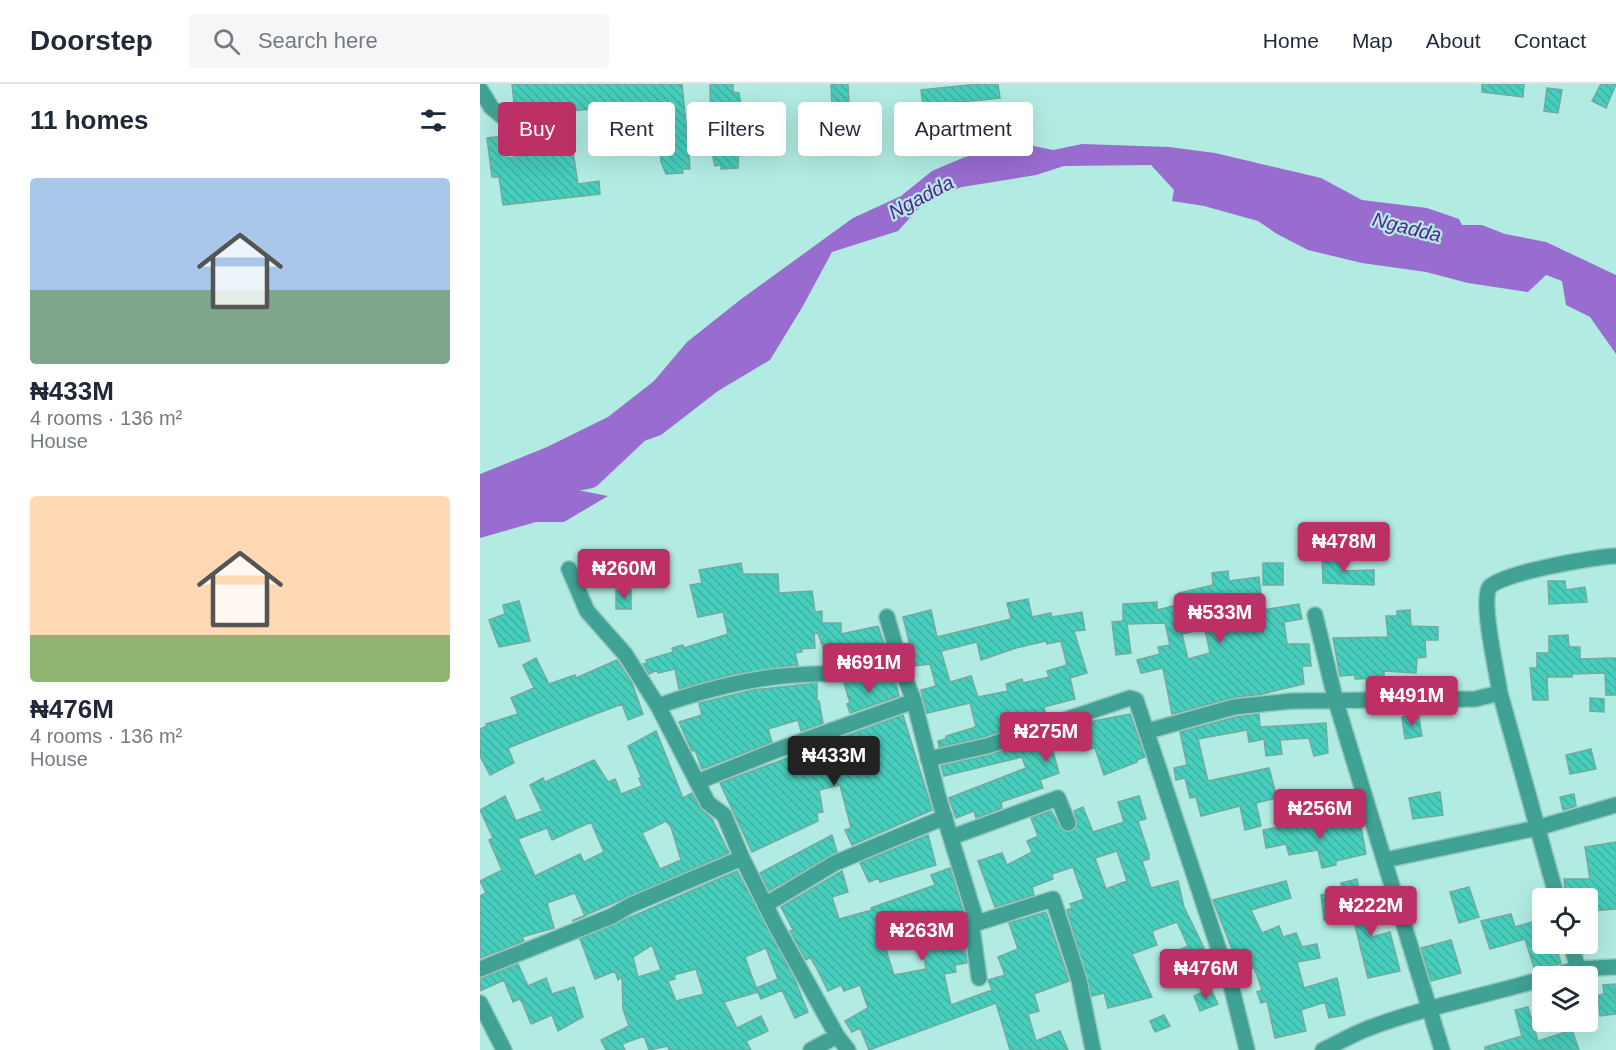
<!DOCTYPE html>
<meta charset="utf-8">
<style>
:root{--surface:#fff;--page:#f6f6f7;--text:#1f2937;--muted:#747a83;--line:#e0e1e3;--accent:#bc3065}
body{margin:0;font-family:Helvetica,sans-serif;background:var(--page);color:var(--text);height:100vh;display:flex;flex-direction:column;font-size:22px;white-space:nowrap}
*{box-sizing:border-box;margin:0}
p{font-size:20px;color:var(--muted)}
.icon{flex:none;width:33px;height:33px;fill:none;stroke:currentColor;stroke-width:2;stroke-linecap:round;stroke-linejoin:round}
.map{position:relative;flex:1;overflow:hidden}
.panel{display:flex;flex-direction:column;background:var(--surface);width:480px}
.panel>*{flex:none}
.hud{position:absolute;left:18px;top:18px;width:570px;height:54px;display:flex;gap:12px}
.controls{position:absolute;left:1052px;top:804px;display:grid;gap:12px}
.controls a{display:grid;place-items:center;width:66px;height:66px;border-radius:6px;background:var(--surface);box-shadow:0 6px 24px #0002;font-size:30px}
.price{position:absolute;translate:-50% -51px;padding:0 14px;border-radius:6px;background:var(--accent);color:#fff;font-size:20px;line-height:39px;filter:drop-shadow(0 2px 3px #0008)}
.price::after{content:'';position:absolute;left:50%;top:36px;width:18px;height:14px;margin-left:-9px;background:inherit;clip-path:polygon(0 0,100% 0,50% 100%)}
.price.active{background:#222;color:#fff}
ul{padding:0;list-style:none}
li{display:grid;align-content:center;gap:12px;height:318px;padding:0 30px}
li span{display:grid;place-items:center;height:186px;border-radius:6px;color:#555}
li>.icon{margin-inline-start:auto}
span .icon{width:108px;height:108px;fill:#fffc;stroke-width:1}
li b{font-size:26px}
h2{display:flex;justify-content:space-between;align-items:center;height:72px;padding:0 30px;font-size:26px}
.pill{padding:0 21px;border-radius:6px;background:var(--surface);box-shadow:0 6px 24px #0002;font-size:21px;line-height:54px}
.pill.active{background:var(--accent);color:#fff}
header{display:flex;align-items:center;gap:36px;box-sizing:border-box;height:84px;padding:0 30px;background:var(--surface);border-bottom:2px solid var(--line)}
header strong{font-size:28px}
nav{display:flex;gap:33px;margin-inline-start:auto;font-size:21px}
.search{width:420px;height:54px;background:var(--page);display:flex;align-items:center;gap:15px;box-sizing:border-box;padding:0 21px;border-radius:6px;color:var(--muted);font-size:22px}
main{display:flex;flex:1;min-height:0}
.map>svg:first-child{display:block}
.water{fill:#986dcf}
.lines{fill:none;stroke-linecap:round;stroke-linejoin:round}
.river{stroke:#986dcf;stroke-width:27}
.building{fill:url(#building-back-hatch);stroke:#72aaa0;stroke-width:1.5;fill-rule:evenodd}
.minor-casing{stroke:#93c6bd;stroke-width:18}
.minor{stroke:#40a294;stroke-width:15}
.labels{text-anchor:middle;stroke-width:4.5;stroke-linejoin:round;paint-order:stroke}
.water-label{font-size:20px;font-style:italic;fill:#5b1d93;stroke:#b1ebe1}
</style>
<header>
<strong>Doorstep</strong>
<div class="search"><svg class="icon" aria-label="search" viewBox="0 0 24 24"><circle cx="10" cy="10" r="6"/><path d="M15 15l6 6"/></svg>Search here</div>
<nav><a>Home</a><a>Map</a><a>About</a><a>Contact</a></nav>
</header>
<main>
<section class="panel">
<h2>11 homes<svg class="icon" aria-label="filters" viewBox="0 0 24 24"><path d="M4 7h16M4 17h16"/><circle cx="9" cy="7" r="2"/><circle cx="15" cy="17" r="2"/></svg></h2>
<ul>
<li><span style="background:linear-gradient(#a9c7e8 60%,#7fa58c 0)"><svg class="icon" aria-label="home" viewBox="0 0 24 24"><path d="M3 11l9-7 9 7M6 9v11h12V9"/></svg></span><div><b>₦433M</b><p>4 rooms · 136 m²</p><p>House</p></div></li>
<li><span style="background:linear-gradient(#ffd9b3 75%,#8fb573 0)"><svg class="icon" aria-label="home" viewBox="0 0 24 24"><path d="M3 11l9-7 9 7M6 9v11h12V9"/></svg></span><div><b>₦476M</b><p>4 rooms · 136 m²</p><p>House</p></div></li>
</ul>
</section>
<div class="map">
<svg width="1136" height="966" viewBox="0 0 1136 966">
<defs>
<pattern id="building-back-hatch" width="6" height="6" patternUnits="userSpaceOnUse" patternTransform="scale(1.5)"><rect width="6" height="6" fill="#47cebc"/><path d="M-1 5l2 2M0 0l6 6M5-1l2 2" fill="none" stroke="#3eb1a2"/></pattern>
</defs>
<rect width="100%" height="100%" fill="#b1ebe1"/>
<path class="water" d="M602,60L689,63L735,69L841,94L882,116L947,124L979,135L982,141H1002L1025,150L1066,158L1136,191V270L1110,233L1086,221L1082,197L1066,191L1048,208L988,199L946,188L882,179L828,166L797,150L778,137L724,122L692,117L694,106L671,81L584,82L556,91L482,103L448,114L418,147L352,168L323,222L290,276L238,307L181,351L51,397L128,412L84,438H56L0,454V390L67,363L128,333L174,297L207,258L260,216L373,134L421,112L452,87L485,73L511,67L530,68L549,61L573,66Z"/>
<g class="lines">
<path class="river" d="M0,413L109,391L160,343"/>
</g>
<path class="building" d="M32,0H202L208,61L231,58L230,0H253V8L259,9L261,21L258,22L263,62H259L258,84L241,85V81L235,82L232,69H209L210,85H202L203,89L186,90L181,78L175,19L92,27L94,54H91L98,100L119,97L120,110L23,121L19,93H12L7,54L25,52L28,74L59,69L57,48H66L63,24L35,27Z
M351,0H368L370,42L353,43Z
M499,0H518L520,14L443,22L441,6Z
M1002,0H1044L1043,13L1002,8Z
M1121,0H1136L1126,24L1112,17Z
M1067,4L1082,6L1078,29L1064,27Z
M861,470V487L894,486V501L843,499L842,471Z
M261,479L263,490H298L299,509L332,507L335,528L342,527V539H361V550L398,542L407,568L359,571L358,563L343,564L338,549L334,550L335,564L321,565L322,568L315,569L318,581L254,590L199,605L195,585L178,589L177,586L169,590L163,580L167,579L166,576L193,568L192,564L203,561L204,564L248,550L243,528L218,533L210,501L222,499L219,486Z
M783,479H803V501H783Z
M748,487L749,497L779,493L783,526L819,520L822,535L804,538L807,560H829L831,582H822L824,600L782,610L752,614L692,630L683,584L661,589L657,576L680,570L678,563L690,561L685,539L647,540L651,569L636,571L632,538L643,537V520L677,518V526L701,520L699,509L733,501L732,489ZM725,545L730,569L708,575L702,550Z
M1068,497H1085L1086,506L1105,503L1107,518L1069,520Z
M136,506H151V525H136Z
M548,515L552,533L571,529L572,533L602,528L605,546L594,547L607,589L590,594L595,615L564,623L566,632L504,653L459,663L458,657L466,655V652L496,643L490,619L447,629L441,606L456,602L450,580L435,582L423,533L451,526L457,553L531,535L527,519ZM566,557L567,560L581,557L587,581L567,587L569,593L543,599L542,595L526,600L528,607L498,613L491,592L470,598L461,567L497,558L501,576L536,564Z
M39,517L50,557L19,563L9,536L25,530L23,521Z
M930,526L931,542L958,543V556H945L946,573L937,574L936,589L904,587V594L875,595V591L860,592L853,554L908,553L906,532H917V527Z
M1088,551L1089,563H1100V575L1136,574V611H1126L1125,589L1092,590V593H1067L1068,616H1053L1050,584H1057V569H1069V552Z
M56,574L69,600L95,591L96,594L137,576L152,599L163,630L148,636L142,620L68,648L28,664L34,679L10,691L0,672V645L7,642L6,640L38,630L31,614L54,604L43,581Z
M936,595L962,596V606H936Z
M337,599V617H339L343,639L321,647L318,636L288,645L292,658L222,685L215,666L212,667L199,638L222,631L219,619L273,606Z
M364,599H416L419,612L370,629L367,620L370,619Z
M1110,614L1124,615V628L1110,627Z
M650,630L665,673L657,676V678L624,691L615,664L602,667L598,652L571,660L579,689L560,696L563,704L521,718L522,724L496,734L494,727L476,734L469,714L546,684L542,673L464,692L461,682L510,671L608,638Z
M779,630L780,643L846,639L848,669L834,672L829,654L800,656L802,670L786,672L784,655L769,658L767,646L718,655L728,697L789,684L797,714L776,719L781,742L765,746L760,722L721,732L716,713L710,714L705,694L696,696L694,684L707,681L700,648L756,633Z
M938,630L942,652L925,655L922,633Z
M423,631L452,726L372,761L365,746L371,744L360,701L339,706L343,728L337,729L338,737L272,768L240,699Z
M176,647L203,714L212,709L220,724L232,735L249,769L92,837L105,832L95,809L67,819L74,844L42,853L44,857L0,874V812L6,809L0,797L22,786L9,756L13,754L0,726L25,712L36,737L62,727L50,701L63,694L65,698L114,676L128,698L135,695L141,710L162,702L159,694L161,693L148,662ZM186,737L191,743L201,776L180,785L162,749ZM111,738L124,768L104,778L100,770L55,792L38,755L67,744L72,756Z
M1111,665L1116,685L1090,690L1086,671Z
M960,708L963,731L933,735L929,714Z
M1094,710L1096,722L1083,726L1080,713Z
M659,712L666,735L658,737L669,770V775L662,777L671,804L698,797L704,823L724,864L716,868L723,881L712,887L706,876L686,886L680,875L708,862L697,838L672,847L677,861L652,870L672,913L628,924L624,909L612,912L587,826L592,824L590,820L604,815L593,783L572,790L573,795L552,803L554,811L515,823L498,777L522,769L527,781L552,768L547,757L558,752L551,734L571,727L582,746L591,748L598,740L594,727L603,723L613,748L644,738L638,718ZM637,767L647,797L626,805L615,774Z
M844,734H854L855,744L880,738L886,770L856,777V781L842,784L838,766L809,771L806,760L786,764L783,746L804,742V744Z
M352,751L357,768L289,807L280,789Z
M448,751L456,781L400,798L399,794L389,798L380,779Z
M1136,758V825L1111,827L1110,814H1086L1084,795H1110L1105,763Z
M470,784L486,836L482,844L487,879L475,881L476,888L464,890L471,921L512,906L508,896L525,891L518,873L538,865L529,839L566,828L589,897L554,910L559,927L548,930L556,957L580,947L588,966H530L516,919L389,966L380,944L372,948L365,937L388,924L380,901L364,907L361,901L348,907L336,883L330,873L326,876L310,847L313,846L301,823L362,787L368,808L352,813L359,835L392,826L391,824L455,801L451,791ZM440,852L446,885L414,891L406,866L417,862L416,858Z
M257,787L315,896L328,928L315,934L302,906L281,915L276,904L298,895L286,864L265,873L271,890L278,908L244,918L257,944L281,932L288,947L266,957L271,966H189L188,962L169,966L164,952L142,960L145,966H126L121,956L149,942L143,925L142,893L138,896L135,887L115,895L100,855ZM172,861L181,886L158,893L153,873ZM216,885L224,910L196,917L188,897L195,895L194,891Z
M877,795L885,835H888L892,853L910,848L920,887L888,894L868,813L864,814L861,799Z
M806,797L811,814L771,826L782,849L799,842L803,853L816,849L822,863L837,860L840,874L817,878L824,904L857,894L865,931L849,934L845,918L821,926L826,947L795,954L787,917L781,919L777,908L782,906L774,883L761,889L733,816Z
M989,803L999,833L979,839L970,808Z
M856,810L858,833L844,836L841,811Z
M1031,830L1035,843L1062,835V860H1075L1081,879L1055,887L1045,855L1010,865L1001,837Z
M971,856L981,889L951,897L941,864Z
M38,880L48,902L66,894L72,910L94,903L103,933L78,947L72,931L51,940L42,918L39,915L33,918L24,896L0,907V895Z
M1135,900L1136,930L1120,932L1118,911L1124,910L1123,901Z
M731,905L738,920L720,927L714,912Z
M1048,923L1058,957L1092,946L1099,966H1005V963L1042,952L1035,926Z
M684,931L690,942L675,948L670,937Z"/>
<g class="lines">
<defs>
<path id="minor" d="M0,5L11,23L37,45
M89,485L107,527L145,570L178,622L228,719L244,731L262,774L296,842L357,952L368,966
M835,531L856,618L962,966
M407,533L423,589
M1020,609C1017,589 1001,520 1009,504C1016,490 1117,472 1136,472
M178,622C218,608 261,596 303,592C342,588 384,589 423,589L434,617
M668,647L754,623L812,617L995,615L1020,609L1077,814
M448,675L507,662L650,614L656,616L752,905L767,966
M217,698L297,666L434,617L458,712L497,839L573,815L599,896L613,966
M472,753L578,714L588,739
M905,776L1057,744L1136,721
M285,821L355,779L465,733
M497,839L492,843L499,894
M1091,860L1098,885
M0,885L132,832L151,821L262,774
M1071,892L1098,885L1136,883
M0,919L24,966
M331,966L357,952
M843,966C858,959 873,950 889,944C945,923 1004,912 1062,895"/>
</defs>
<use href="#minor" class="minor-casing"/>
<use href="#minor" class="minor"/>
</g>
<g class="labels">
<g class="water-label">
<text transform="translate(441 113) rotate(-28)" y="7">Ngadda</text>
<text transform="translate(927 143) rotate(14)" y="7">Ngadda</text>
</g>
</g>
</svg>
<div class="controls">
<a><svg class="icon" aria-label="locate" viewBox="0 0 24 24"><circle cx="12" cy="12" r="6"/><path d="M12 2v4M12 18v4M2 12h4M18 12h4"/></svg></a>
<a><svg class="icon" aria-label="layers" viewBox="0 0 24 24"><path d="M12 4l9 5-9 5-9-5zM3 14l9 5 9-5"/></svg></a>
</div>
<b class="price" style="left:864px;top:489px">₦478M</b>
<b class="price" style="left:144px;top:516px">₦260M</b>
<b class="price" style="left:740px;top:560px">₦533M</b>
<b class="price" style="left:389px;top:610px">₦691M</b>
<b class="price" style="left:932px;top:643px">₦491M</b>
<b class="price" style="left:566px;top:679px">₦275M</b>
<b class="price active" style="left:354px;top:703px">₦433M</b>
<b class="price" style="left:840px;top:756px">₦256M</b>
<b class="price" style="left:891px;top:853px">₦222M</b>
<b class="price" style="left:442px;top:878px">₦263M</b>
<b class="price" style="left:726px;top:916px">₦476M</b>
<div class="hud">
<a class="pill active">Buy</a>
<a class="pill">Rent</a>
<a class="pill">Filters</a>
<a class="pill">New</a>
<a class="pill">Apartment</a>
</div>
</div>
</main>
